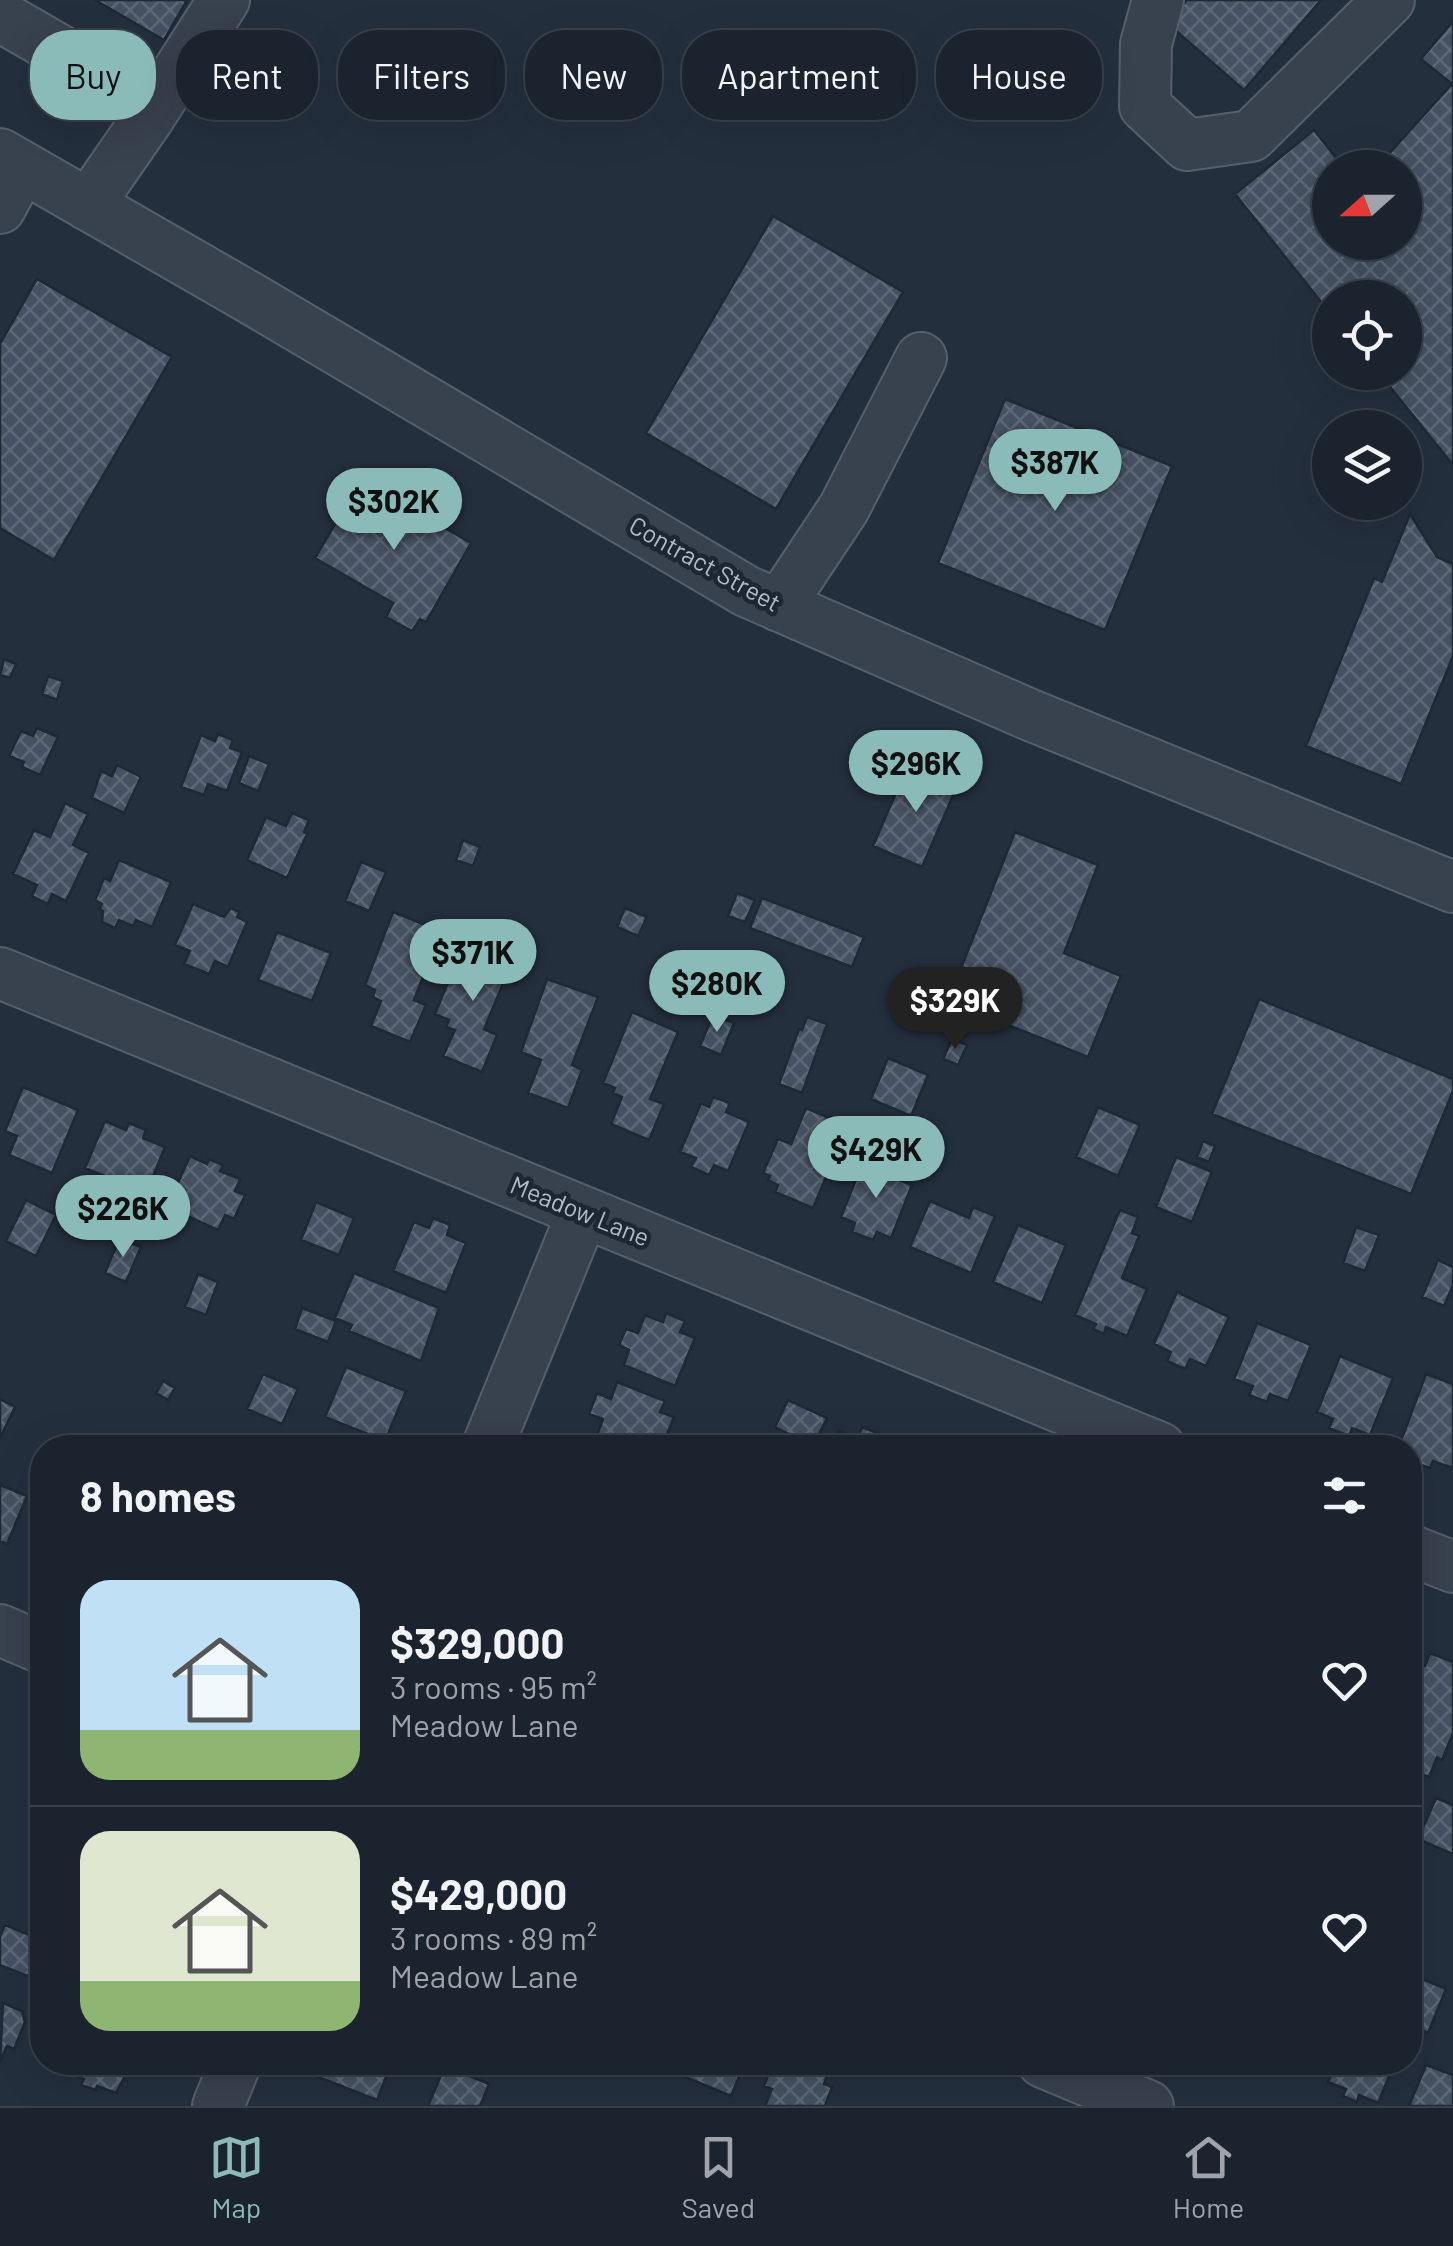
<!DOCTYPE html>
<meta charset="utf-8">
<style>
:root{--surface:#1b232e;--page:#242b36;--text:#f1f3f6;--muted:#a0a4aa;--line:#39404a;--accent:#8bbbb9}
body{margin:0;font-family:Barlow,sans-serif;background:var(--page);color:var(--text);height:100vh;display:flex;flex-direction:column;font-size:38px;white-space:nowrap}
*{box-sizing:border-box;margin:0}
p{font-size:32px;color:var(--muted)}
.icon{flex:none;width:55px;height:55px;fill:none;stroke:currentColor;stroke-width:2;stroke-linecap:round;stroke-linejoin:round}
.map{position:relative;flex:1;overflow:hidden}
.side{position:absolute;left:30px;top:1435px;width:1392px;height:640px;display:flex;flex-direction:column;background:var(--surface);border-radius:40px;box-shadow:0 10px 40px #0002,0 0 0 2px var(--line)}
.side>*{flex:none}
.guide{position:absolute;left:30px;top:30px;width:1395px;height:90px;display:flex;gap:20px}
.needle{width:65px;rotate:249deg}
.fabs{position:absolute;left:1312px;top:150px;display:grid;gap:20px}
.fabs a{display:grid;place-items:center;width:110px;height:110px;border-radius:50%;background:var(--surface);box-shadow:0 10px 40px #0002,0 0 0 2px var(--line);font-size:50px}
.price{position:absolute;translate:-50% -85px;padding:0 22px;border-radius:35px;background:var(--accent);color:#111;font-size:32px;line-height:65px;filter:drop-shadow(0 2px 5px #0008)}
.price::after{content:'';position:absolute;left:50%;top:60px;width:30px;height:22px;margin-left:-15px;background:inherit;clip-path:polygon(0 0,100% 0,50% 100%)}
.price.selected{background:#222;color:#fff}
ul{padding:0;list-style:none}
li{display:flex;align-items:center;gap:30px;height:250px;padding:0 50px}
li+li{border-top:2px solid var(--line)}
li span{display:grid;place-items:center;flex:none;width:280px;height:200px;border-radius:30px;color:#555}
li>.icon{margin-inline-start:auto}
span .icon{width:120px;height:120px;fill:#fffc;stroke-width:1}
li b{font-size:42px}
h2{display:flex;justify-content:space-between;align-items:center;height:120px;padding:0 50px;font-size:42px}
.pill{padding:0 35px;border-radius:40px;background:var(--surface);box-shadow:0 10px 40px #0002,0 0 0 2px var(--line);font-size:35px;line-height:90px}
.pill.selected{background:var(--accent);color:#111}
.dock{display:flex;justify-content:space-around;align-items:center;height:140px;border-top:2px solid var(--line);background:var(--surface);font-size:28px;color:var(--muted)}
.dock a{display:grid;justify-items:center;gap:5px}
.dock .selected{color:var(--accent)}
.map>svg:first-child{display:block}
.building{fill:url(#building-cross-hatch);stroke:#1f2835;stroke-width:2.5}
.lines{fill:none;stroke-linecap:round;stroke-linejoin:round}
.minor-casing{stroke:#565f6c;stroke-width:54}
.minor{stroke:#38414e;stroke-width:50}
.labels{text-anchor:middle;stroke-width:9;stroke-linejoin:round;paint-order:stroke}
.street-label{font-size:25px;fill:#b4bcc9;stroke:#1d2633}
</style>
<div class="map">
<svg width="1453" height="2106" viewBox="0 0 1453 2106">
<defs>
<pattern id="building-cross-hatch" width="8" height="8" patternUnits="userSpaceOnUse" patternTransform="scale(2.5)"><rect width="8" height="8" fill="#455162"/><path d="M0 0l8 8M0 8l8-8" fill="none" stroke="#5d6877"/></pattern>
</defs>
<rect width="100%" height="100%" fill="#242f3e"/>
<path class="building" d="M95,0H187L164,40Z
M1187,0H1321L1244,90L1167,23Z
M1453,21V465L1378,372H1405V298H1330V313L1235,194L1314,130L1344,168H1330V242H1405V168H1376L1452,84L1421,59Z
M773,216L903,292L776,509L646,433Z
M37,279L172,357L54,560L0,528V344Z
M1005,399L1172,466L1105,630L938,563Z
M361,480L471,543L426,622L420,619L412,631L386,617L393,603L315,558Z
M1410,514L1437,557L1453,564V656L1401,784L1306,746L1374,578L1382,582Z
M4,659L16,664L10,678L0,675Z
M48,676L63,681L57,700L42,694Z
M37,728L58,737L40,775L22,767L24,762L9,756L21,731L33,736Z
M218,734L233,740L230,748L242,752L227,791L208,784L204,795L181,787L201,735L215,741Z
M249,756L269,764L258,791L239,783Z
M909,763L958,784L922,867L873,846Z
M117,765L141,777L124,813L92,798L101,771L112,776Z
M65,803L88,814L73,845L89,853L66,901L52,894L48,904L32,896L37,885L13,874L34,830L50,837Z
M292,813L309,820L304,832L307,834L287,878L247,860L266,817L286,826Z
M1015,832L1098,865L1064,953L1121,976L1088,1057L948,1001Z
M463,840L480,847L473,866L456,860Z
M119,860L171,882L152,927L136,920L133,926L119,920L115,928L102,922L103,911L99,909L102,904L95,900L104,878L110,881Z
M361,862L386,872L369,911L345,901Z
M737,893L755,900L745,922L728,916Z
M762,898L864,937L852,967L750,928Z
M193,904L224,917L231,908L240,912L237,917L247,922L228,967L215,961L209,974L184,964L190,951L175,945Z
M625,908L647,917L638,936L617,927Z
M393,912L441,931L414,1000L426,1005L410,1042L371,1026L381,1001L373,997L375,990L365,985Z
M277,932L331,953L312,1001L258,980Z
M464,943L512,963L510,967L521,972L516,984L505,979L484,1029L497,1035L482,1072L443,1056L455,1030L446,1027L449,1020L435,1014Z
M547,979L598,997L572,1065L582,1070L568,1108L528,1093L541,1060L521,1052Z
M1259,999L1453,1079V1091L1411,1194L1212,1114Z
M632,1012L678,1032L650,1099L664,1104L649,1140L611,1124L622,1097L613,1093L615,1088L603,1083Z
M713,1015L734,1023L721,1055L700,1046Z
M807,1017L827,1024L802,1093L779,1084L799,1029L802,1030Z
M952,1039L967,1045L958,1065L943,1059Z
M888,1058L928,1075L911,1116L871,1099Z
M23,1087L78,1110L52,1173L9,1155L17,1136L5,1131Z
M713,1097L730,1103L726,1112L749,1122L728,1171L714,1165L709,1175L691,1167L696,1158L680,1152L701,1103L709,1107Z
M1098,1107L1140,1125L1118,1176L1076,1157Z
M806,1108L848,1126L813,1208L775,1192L778,1185L768,1180L770,1176L763,1173L778,1139L791,1144Z
M105,1121L126,1130L129,1123L146,1130L143,1138L165,1147L146,1193L85,1168Z
M1203,1141L1215,1146L1209,1162L1197,1157Z
M190,1156L207,1164L209,1159L223,1165L220,1171L240,1179L235,1191L245,1195L234,1219L225,1215L218,1230L167,1207Z
M1176,1157L1212,1172L1192,1222L1156,1207Z
M877,1161L895,1168L892,1177L912,1185L891,1238L877,1232L873,1240L852,1232L855,1223L841,1217L862,1164L874,1169Z
M26,1200L56,1215L36,1256L6,1241Z
M930,1201L969,1218L973,1207L995,1216L971,1273L910,1247Z
M316,1202L354,1218L339,1255L301,1240Z
M1120,1210L1138,1217L1132,1233L1139,1236L1122,1278L1147,1289L1127,1336L1106,1327L1104,1334L1093,1329L1096,1324L1075,1315Z
M433,1218L450,1225L447,1235L466,1243L446,1293L393,1271L414,1222L429,1228Z
M1018,1225L1066,1245L1042,1303L993,1282Z
M1356,1227L1379,1235L1365,1271L1343,1263Z
M119,1239L141,1247L126,1282L105,1273Z
M1438,1260L1453,1267V1285L1444,1306L1422,1297Z
M354,1273L439,1308L421,1361L349,1331L352,1325L335,1318Z
M198,1274L218,1282L206,1315L185,1307Z
M1177,1292L1229,1317L1206,1366L1190,1359L1185,1369L1167,1361L1171,1352L1154,1344Z
M302,1308L336,1321L328,1342L295,1329Z
M666,1313L685,1321L680,1332L695,1338L675,1386L624,1365L629,1350L619,1345L626,1329L638,1333L645,1315L663,1322Z
M1257,1323L1311,1345L1288,1401L1270,1394L1267,1402L1249,1395L1253,1386L1234,1379Z
M1340,1356L1393,1378L1370,1435L1352,1428L1349,1436L1329,1428L1333,1419L1317,1412Z
M346,1367L406,1391L385,1441L325,1417Z
M263,1374L298,1389L282,1424L247,1409Z
M1426,1374L1453,1384V1468L1433,1461L1430,1468L1412,1462L1415,1452L1410,1448L1399,1446Z
M163,1381L175,1388L168,1400L156,1393Z
M617,1382L665,1401L660,1412L674,1417L662,1446L648,1441L646,1448H621L596,1438L603,1419L589,1414L597,1393L611,1399Z
M0,1399L15,1407L0,1438Z
M788,1400L827,1418L813,1446L775,1427Z
M862,1427L892,1439L889,1448H832L839,1431L857,1439Z
M0,1485L27,1496L7,1544L0,1541Z
M42,1528V1562L31,1557Z
M1430,1653L1453,1662V1733L1442,1760L1437,1757L1429,1777L1410,1770V1692L1421,1665L1425,1666Z
M1436,1798L1453,1805V1854L1418,1839Z
M5,1925L42,1940V1949L30,1977L0,1965V1936Z
M1411,1974L1446,1989L1428,2033L1410,2025Z
M3,2003L22,2011L25,2022L14,2049L7,2046L0,2062Z
M67,2062H132L116,2093L97,2086L96,2090L81,2085L84,2079L71,2073V2070L65,2067Z
M318,2062H392L377,2100L313,2075Z
M452,2062H488L482,2075Z
M683,2062H745L731,2096L678,2074Z
M773,2062L787,2067L788,2062H815L830,2068L824,2084L832,2087L825,2106H765L772,2089L764,2086Z
M1269,2062H1306L1302,2072L1286,2066L1284,2071L1268,2065Z
M1337,2062H1395L1378,2103L1359,2095L1357,2102L1343,2096L1346,2089L1328,2082Z
M1426,2065L1453,2075V2106H1409Z
M445,2066L489,2084L480,2106H428Z"/>
<g class="lines">
<defs>
<path id="minor" d="M1158,0L1146,44L1145,106L1187,145L1251,136L1389,0
M0,16L142,98L149,117L88,205
M149,117L224,0
M0,154L247,296L746,591L1028,714L1453,887
M0,208L22,167
M779,606L844,508L921,358
M0,973L1160,1448
M487,1448L583,1212
M1410,1550L1453,1567
M0,1630L42,1648
M1043,2062L1148,2106
M218,2106L236,2062"/>
</defs>
<use href="#minor" class="minor-casing"/>
<use href="#minor" class="minor"/>
</g>
<g class="labels">
<g class="street-label">
<text transform="translate(705 564) rotate(29)" y="9">Contract Street</text>
<text transform="translate(580 1211) rotate(22)" y="9">Meadow Lane</text>
</g>
</g>
</svg>
<div class="fabs">
<a><svg class="needle" viewBox="-14 -14 28 28"><path d="M0-13l5 13h-10z" fill="#e53935"/><path d="M0 13l5-13h-10z" fill="#a0a4aa"/></svg></a>
<a><svg class="icon" aria-label="locate" viewBox="0 0 24 24"><circle cx="12" cy="12" r="6"/><path d="M12 2v4M12 18v4M2 12h4M18 12h4"/></svg></a>
<a><svg class="icon" aria-label="layers" viewBox="0 0 24 24"><path d="M12 4l9 5-9 5-9-5zM3 14l9 5 9-5"/></svg></a>
</div>
<b class="price" style="left:1055px;top:514px">$387K</b>
<b class="price" style="left:394px;top:553px">$302K</b>
<b class="price" style="left:916px;top:815px">$296K</b>
<b class="price" style="left:473px;top:1004px">$371K</b>
<b class="price" style="left:717px;top:1035px">$280K</b>
<b class="price selected" style="left:955px;top:1052px">$329K</b>
<b class="price" style="left:876px;top:1201px">$429K</b>
<b class="price" style="left:123px;top:1260px">$226K</b>
<div class="guide">
<a class="pill selected">Buy</a>
<a class="pill">Rent</a>
<a class="pill">Filters</a>
<a class="pill">New</a>
<a class="pill">Apartment</a>
<a class="pill">House</a>
</div>
<section class="side">
<h2>8 homes<svg class="icon" aria-label="filters" viewBox="0 0 24 24"><path d="M4 7h16M4 17h16"/><circle cx="9" cy="7" r="2"/><circle cx="15" cy="17" r="2"/></svg></h2>
<ul>
<li><span style="background:linear-gradient(#bfe0f5 75%,#8fb573 0)"><svg class="icon" aria-label="home" viewBox="0 0 24 24"><path d="M3 11l9-7 9 7M6 9v11h12V9"/></svg></span><div><b>$329,000</b><p>3 rooms · 95 m²</p><p>Meadow Lane</p></div><svg class="icon" aria-label="heart" viewBox="0 0 24 24"><path d="M12 20l-8-8c-3-5 5-10 8-4 3-6 11-1 8 4z"/></svg></li>
<li><span style="background:linear-gradient(#dfe7d0 75%,#8fb573 0)"><svg class="icon" aria-label="home" viewBox="0 0 24 24"><path d="M3 11l9-7 9 7M6 9v11h12V9"/></svg></span><div><b>$429,000</b><p>3 rooms · 89 m²</p><p>Meadow Lane</p></div><svg class="icon" aria-label="heart" viewBox="0 0 24 24"><path d="M12 20l-8-8c-3-5 5-10 8-4 3-6 11-1 8 4z"/></svg></li>
</ul>
</section>
</div>
<nav class="dock">
<a class="selected"><svg class="icon" aria-label="map" viewBox="0 0 24 24"><path d="M3 6l6-2 6 2 6-2v14l-6 2-6-2-6 2zM9 4v14M15 6v14"/></svg>Map</a>
<a><svg class="icon" aria-label="saved" viewBox="0 0 24 24"><path d="M7 4h10v16l-5-4-5 4z"/></svg>Saved</a>
<a><svg class="icon" aria-label="home" viewBox="0 0 24 24"><path d="M3 11l9-7 9 7M6 9v11h12V9"/></svg>Home</a>
</nav>
